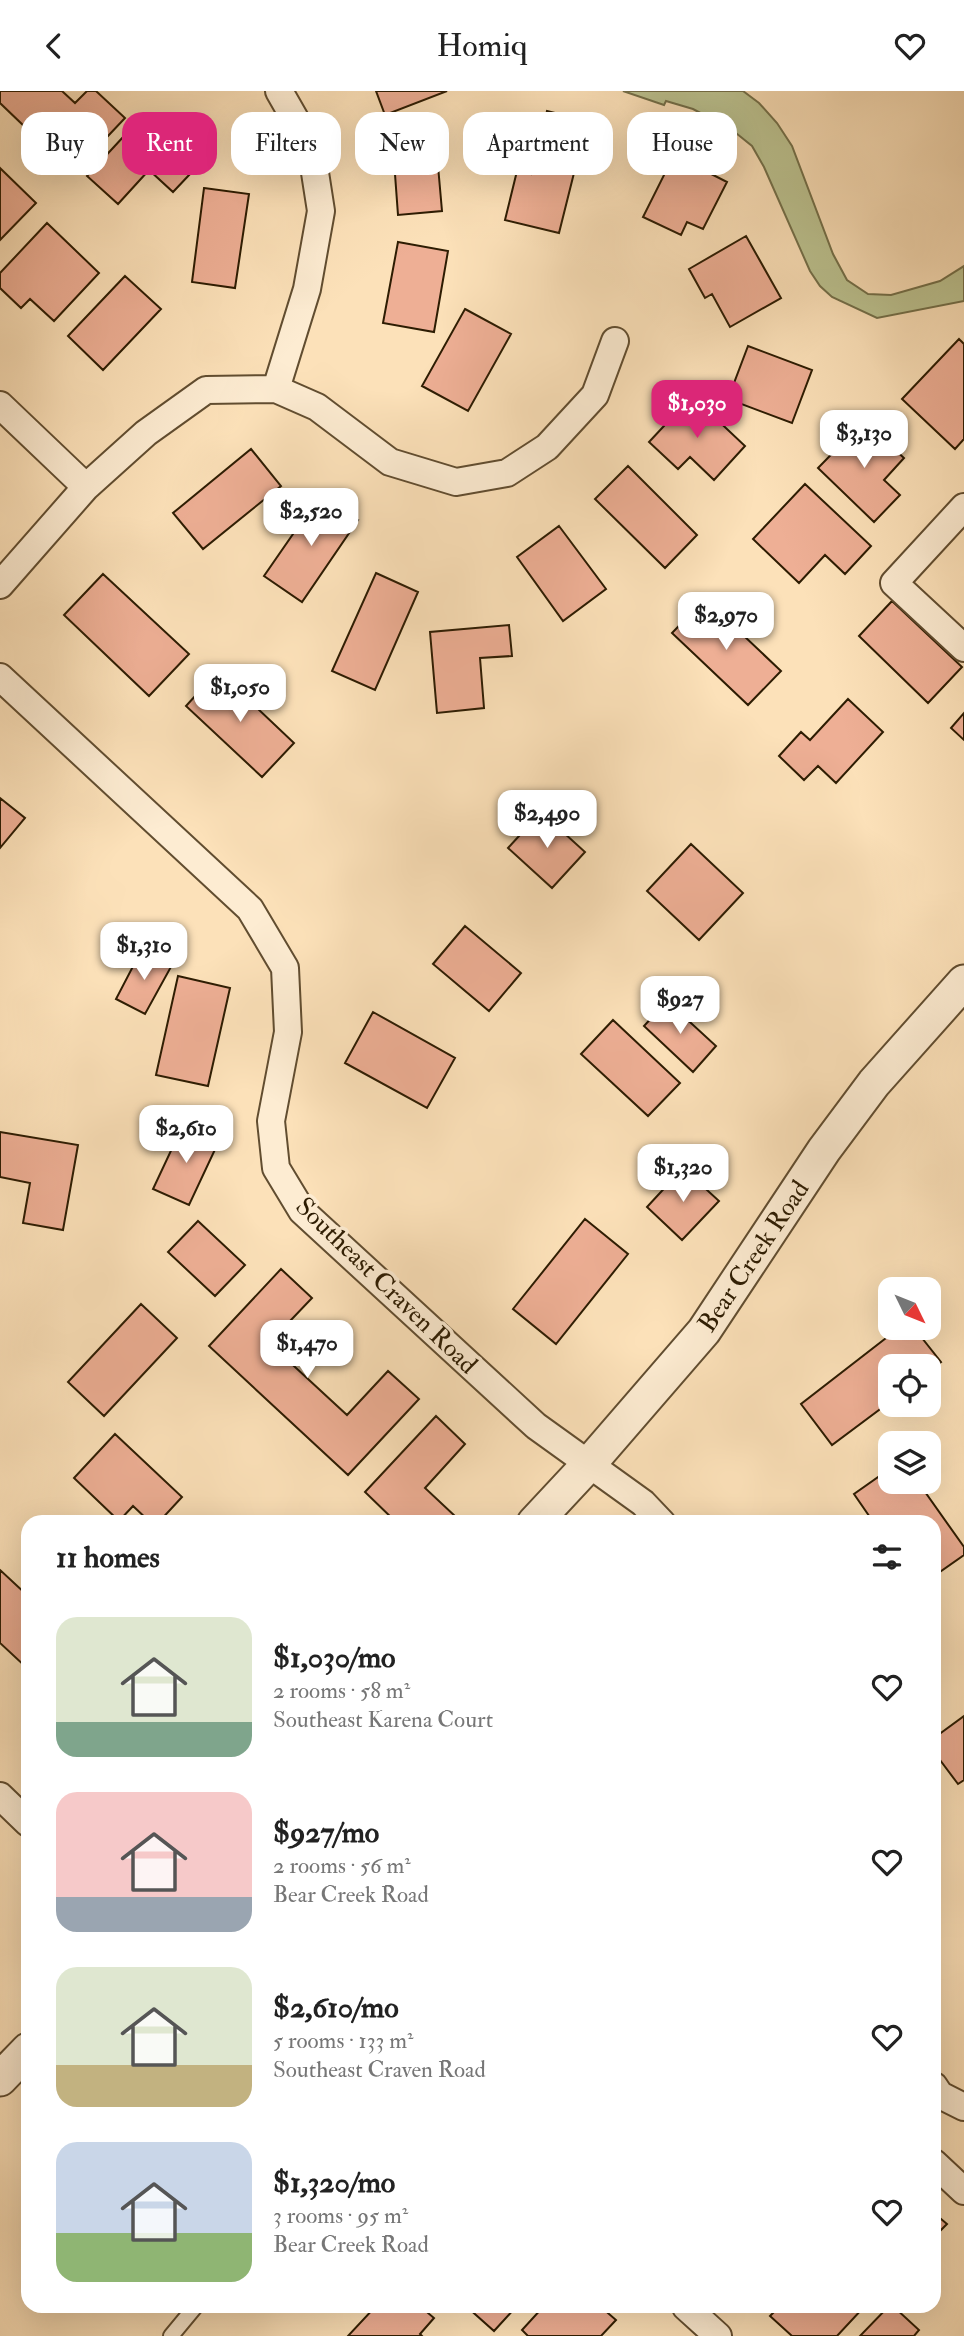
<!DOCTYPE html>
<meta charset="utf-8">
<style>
:root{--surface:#fff;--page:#f6f6f6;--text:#222;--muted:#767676;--accent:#db2777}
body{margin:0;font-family:"IM FELL Double Pica",serif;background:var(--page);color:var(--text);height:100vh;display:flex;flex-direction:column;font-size:26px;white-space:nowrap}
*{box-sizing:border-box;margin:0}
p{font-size:23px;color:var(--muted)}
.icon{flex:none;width:38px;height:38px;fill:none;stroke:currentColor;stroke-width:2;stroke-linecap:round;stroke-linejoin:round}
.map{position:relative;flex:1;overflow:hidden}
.sheet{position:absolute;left:21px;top:1424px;width:920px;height:798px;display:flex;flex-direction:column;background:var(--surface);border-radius:21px;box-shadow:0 7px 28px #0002}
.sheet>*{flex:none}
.hud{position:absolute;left:21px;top:21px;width:922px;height:63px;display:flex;gap:14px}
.needle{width:46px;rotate:133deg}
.controls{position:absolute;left:878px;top:1186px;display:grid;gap:14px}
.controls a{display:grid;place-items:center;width:63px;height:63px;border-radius:14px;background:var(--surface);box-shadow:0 7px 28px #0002;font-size:35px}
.price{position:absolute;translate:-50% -60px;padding:0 16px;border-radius:14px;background:#fff;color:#222;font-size:23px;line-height:46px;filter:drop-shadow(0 2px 4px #0008)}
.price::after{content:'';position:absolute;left:50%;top:42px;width:21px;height:16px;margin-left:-10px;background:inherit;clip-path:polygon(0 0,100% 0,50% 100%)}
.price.current{background:var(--accent);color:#fff}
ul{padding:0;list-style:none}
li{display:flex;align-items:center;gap:21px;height:175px;padding:0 35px}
li span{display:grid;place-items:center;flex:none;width:196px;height:140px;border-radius:21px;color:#555}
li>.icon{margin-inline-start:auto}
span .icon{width:84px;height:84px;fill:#fffc;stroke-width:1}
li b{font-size:30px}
h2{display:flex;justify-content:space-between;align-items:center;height:84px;padding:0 35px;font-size:30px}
.pill{padding:0 24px;border-radius:21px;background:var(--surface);box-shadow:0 7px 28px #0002;font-size:24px;line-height:63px}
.pill.current{background:var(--accent);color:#fff}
header{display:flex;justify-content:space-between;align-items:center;height:91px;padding:0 35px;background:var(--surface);font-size:32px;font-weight:600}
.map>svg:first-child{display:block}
.green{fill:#bcc391;stroke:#74704a;stroke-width:2}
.building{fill:#eeaf95;stroke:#2d1c02;stroke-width:2}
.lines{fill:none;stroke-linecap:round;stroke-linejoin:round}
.service-casing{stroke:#614d30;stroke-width:18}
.minor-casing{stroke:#614d30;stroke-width:30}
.tertiary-casing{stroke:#614d30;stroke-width:37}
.service{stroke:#fdecd2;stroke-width:14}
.minor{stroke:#fdecd2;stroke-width:26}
.tertiary{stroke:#fdecd2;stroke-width:33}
.labels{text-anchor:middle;stroke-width:7;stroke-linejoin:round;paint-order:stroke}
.street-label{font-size:26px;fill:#2d1c02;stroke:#fdecd2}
</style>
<header><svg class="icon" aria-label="back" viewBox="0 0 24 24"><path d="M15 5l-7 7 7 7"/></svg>Homiq<svg class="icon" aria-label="heart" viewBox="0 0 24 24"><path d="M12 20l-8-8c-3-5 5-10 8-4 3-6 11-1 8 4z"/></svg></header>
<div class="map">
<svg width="964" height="2245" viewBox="0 0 964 2245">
<rect width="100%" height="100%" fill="#fce1b9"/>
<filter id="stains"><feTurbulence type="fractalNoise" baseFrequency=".00286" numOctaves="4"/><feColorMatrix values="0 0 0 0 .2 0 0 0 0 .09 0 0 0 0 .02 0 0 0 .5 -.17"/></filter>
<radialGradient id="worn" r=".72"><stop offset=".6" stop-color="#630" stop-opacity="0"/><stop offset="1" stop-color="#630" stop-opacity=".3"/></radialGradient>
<path class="green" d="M623,0H743L759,12L777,32L792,55L833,163L847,189L868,203L891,204L940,190L964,175V210L877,227L832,206L820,195L810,180L764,76L752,55L731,38L693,18L666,10L664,14Z"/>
<path class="building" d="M0,0H62L75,12L87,0H96L125,27L73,82L0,12Z
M376,0H447L385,24Z
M547,20L587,30L559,142L505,129L517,80L531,83Z
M137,31L164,56L180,38L208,64L173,101L149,79L118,113L87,85Z
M436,52L442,120L398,124L393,56Z
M674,64L727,91L703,138L687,131L681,144L643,126Z
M0,77L36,112L0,149Z
M204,97L249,103L235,197L192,191Z
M47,132L99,182L54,230L30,208L21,217L0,197V182Z
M746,145L781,207L730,236L712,203L705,207L689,178Z
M398,151L448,160L434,241L383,232Z
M125,185L161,218L103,279L68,245Z
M465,218L511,243L468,320L422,295Z
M959,248L964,253V348L955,358L902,308Z
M748,255L812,279L792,332L728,308Z
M692,305L745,355L714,389L690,366L678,378L649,351Z
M864,330L904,367L884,389L900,404L874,431L818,377Z
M251,358L281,395L203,458L173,422Z
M628,375L697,444L665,477L595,408Z
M805,393L871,455L845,483L825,464L799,492L753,448Z
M320,404L358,429L302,511L264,485Z
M559,435L606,498L563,530L517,466Z
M376,482L418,501L375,599L332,580Z
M103,483L189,563L149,605L64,524Z
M705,508L781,580L748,614L672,542Z
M892,510L962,576L928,612L859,545Z
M509,534L512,565L480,567L484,617L437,622L430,541Z
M218,580L294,652L262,686L186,615Z
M848,608L883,641L836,692L818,675L804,689L779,665L801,641L810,649Z
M964,622V649L951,637Z
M0,707L25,727L0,757Z
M541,721L585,761L552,797L508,757Z
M691,753L743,802L699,849L647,800Z
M465,835L521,882L489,920L433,873Z
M142,858L172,874L145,923L116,908Z
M178,885L230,897L208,995L156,984Z
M667,910L716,955L693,981L644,935Z
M373,921L455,967L427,1017L345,972Z
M613,929L680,992L648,1025L581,963Z
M183,1034L219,1050L189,1114L153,1098Z
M0,1041L78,1054L63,1139L23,1132L30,1092L0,1086Z
M683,1077L719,1110L682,1149L647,1116Z
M585,1128L628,1163L556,1253L513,1218Z
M198,1130L245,1174L215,1205L168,1161Z
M281,1178L312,1207L269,1252L347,1324L388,1280L419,1308L348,1384L209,1255Z
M141,1213L177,1247L104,1325L68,1291Z
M899,1237H914L941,1271L929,1280V1276H891V1310L832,1354L801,1313Z
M436,1325L465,1353L425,1397L456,1426L450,1432H397L365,1401Z
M115,1343L182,1406L158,1432H151L133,1415L119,1430L74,1387Z
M891,1377V1391H918L964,1456V1464L934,1485V1432H874L854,1403Z
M0,1479L28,1505V1578L0,1552Z
M964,1625V1689L958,1693L934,1661V1647Z
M934,2122L947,2133L934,2146Z
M375,2216H421L434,2227L420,2243L422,2245H348Z
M467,2216H516L494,2240Z
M543,2216H601L616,2229L601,2245H528L522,2239Z
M779,2216H864L837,2245H792L770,2225Z
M888,2216H894L919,2239L914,2245H860Z"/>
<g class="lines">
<defs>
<path id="service" d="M171,2245L195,2216"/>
<path id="minor" d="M276,298L307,198L321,120L311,56L279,0
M0,314L86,396
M964,416L894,492L964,557
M0,494L86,396L146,342L206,299L276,298L317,316L390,371L456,391L507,382L547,356L595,304L615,250
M0,586L250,818L285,877L288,941L271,1030L276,1077L302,1120L536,1335L643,1412L662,1432
M0,1705L28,1732
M934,1995L940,2004L964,2016
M934,2072L964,2100
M686,2216L718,2245"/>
<path id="tertiary" d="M534,1432L589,1373L704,1240L824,1059L874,992L964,891
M0,1988L28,1959"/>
</defs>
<use href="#service" class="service-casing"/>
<use href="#minor" class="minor-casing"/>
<use href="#tertiary" class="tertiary-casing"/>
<use href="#service" class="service"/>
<use href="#minor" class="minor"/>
<use href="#tertiary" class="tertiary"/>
</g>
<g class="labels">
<g class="street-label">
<text transform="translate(753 1165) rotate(-56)" y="9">Bear Creek Road</text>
<text transform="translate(387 1194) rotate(44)" y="9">Southeast Craven Road</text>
</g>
</g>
<rect width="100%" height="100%" filter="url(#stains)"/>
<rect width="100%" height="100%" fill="url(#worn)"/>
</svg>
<div class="controls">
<a><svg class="needle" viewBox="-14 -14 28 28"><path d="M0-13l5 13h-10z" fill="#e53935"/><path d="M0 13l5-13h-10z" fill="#767676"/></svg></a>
<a><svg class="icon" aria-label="locate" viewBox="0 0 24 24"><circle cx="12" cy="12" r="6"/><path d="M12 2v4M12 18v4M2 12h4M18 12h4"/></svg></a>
<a><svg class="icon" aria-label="layers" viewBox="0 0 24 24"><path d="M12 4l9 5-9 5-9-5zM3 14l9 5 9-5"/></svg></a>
</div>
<b class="price current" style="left:697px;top:349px">$1,030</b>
<b class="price" style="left:864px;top:379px">$3,130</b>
<b class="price" style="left:311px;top:457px">$2,520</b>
<b class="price" style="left:726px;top:561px">$2,970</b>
<b class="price" style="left:240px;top:633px">$1,050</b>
<b class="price" style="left:547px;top:759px">$2,490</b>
<b class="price" style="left:144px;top:891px">$1,310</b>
<b class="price" style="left:680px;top:945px">$927</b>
<b class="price" style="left:186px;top:1074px">$2,610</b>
<b class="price" style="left:683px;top:1113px">$1,320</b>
<b class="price" style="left:307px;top:1289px">$1,470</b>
<div class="hud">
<a class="pill">Buy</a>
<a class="pill current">Rent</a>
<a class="pill">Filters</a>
<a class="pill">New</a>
<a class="pill">Apartment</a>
<a class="pill">House</a>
</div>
<section class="sheet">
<h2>11 homes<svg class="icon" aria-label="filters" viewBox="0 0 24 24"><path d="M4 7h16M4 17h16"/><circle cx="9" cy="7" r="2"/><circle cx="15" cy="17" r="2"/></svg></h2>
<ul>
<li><span style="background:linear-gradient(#dfe7d0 75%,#7fa58c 0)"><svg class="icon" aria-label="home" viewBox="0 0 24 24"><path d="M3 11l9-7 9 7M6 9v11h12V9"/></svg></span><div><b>$1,030/mo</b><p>2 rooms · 58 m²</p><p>Southeast Karena Court</p></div><svg class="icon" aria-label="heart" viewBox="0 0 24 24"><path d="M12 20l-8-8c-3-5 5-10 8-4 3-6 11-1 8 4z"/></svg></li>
<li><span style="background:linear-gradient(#f6c9c9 75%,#9aa5b1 0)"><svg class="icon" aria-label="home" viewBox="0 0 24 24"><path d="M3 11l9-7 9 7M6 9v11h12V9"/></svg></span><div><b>$927/mo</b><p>2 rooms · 56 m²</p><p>Bear Creek Road</p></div><svg class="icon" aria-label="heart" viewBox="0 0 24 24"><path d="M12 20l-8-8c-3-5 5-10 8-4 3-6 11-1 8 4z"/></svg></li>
<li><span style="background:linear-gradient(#dfe7d0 70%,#c2b280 0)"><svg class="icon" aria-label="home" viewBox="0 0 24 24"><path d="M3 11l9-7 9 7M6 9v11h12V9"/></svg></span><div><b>$2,610/mo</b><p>5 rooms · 133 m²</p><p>Southeast Craven Road</p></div><svg class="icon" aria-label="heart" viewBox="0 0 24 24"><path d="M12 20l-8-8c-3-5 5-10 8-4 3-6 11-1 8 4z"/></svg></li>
<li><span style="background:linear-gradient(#c9d6e8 65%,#8fb573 0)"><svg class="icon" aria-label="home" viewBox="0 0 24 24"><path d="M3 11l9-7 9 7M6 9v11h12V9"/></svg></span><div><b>$1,320/mo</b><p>3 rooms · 95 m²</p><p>Bear Creek Road</p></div><svg class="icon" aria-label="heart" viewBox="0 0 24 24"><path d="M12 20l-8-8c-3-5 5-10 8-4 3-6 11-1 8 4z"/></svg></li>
</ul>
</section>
</div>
